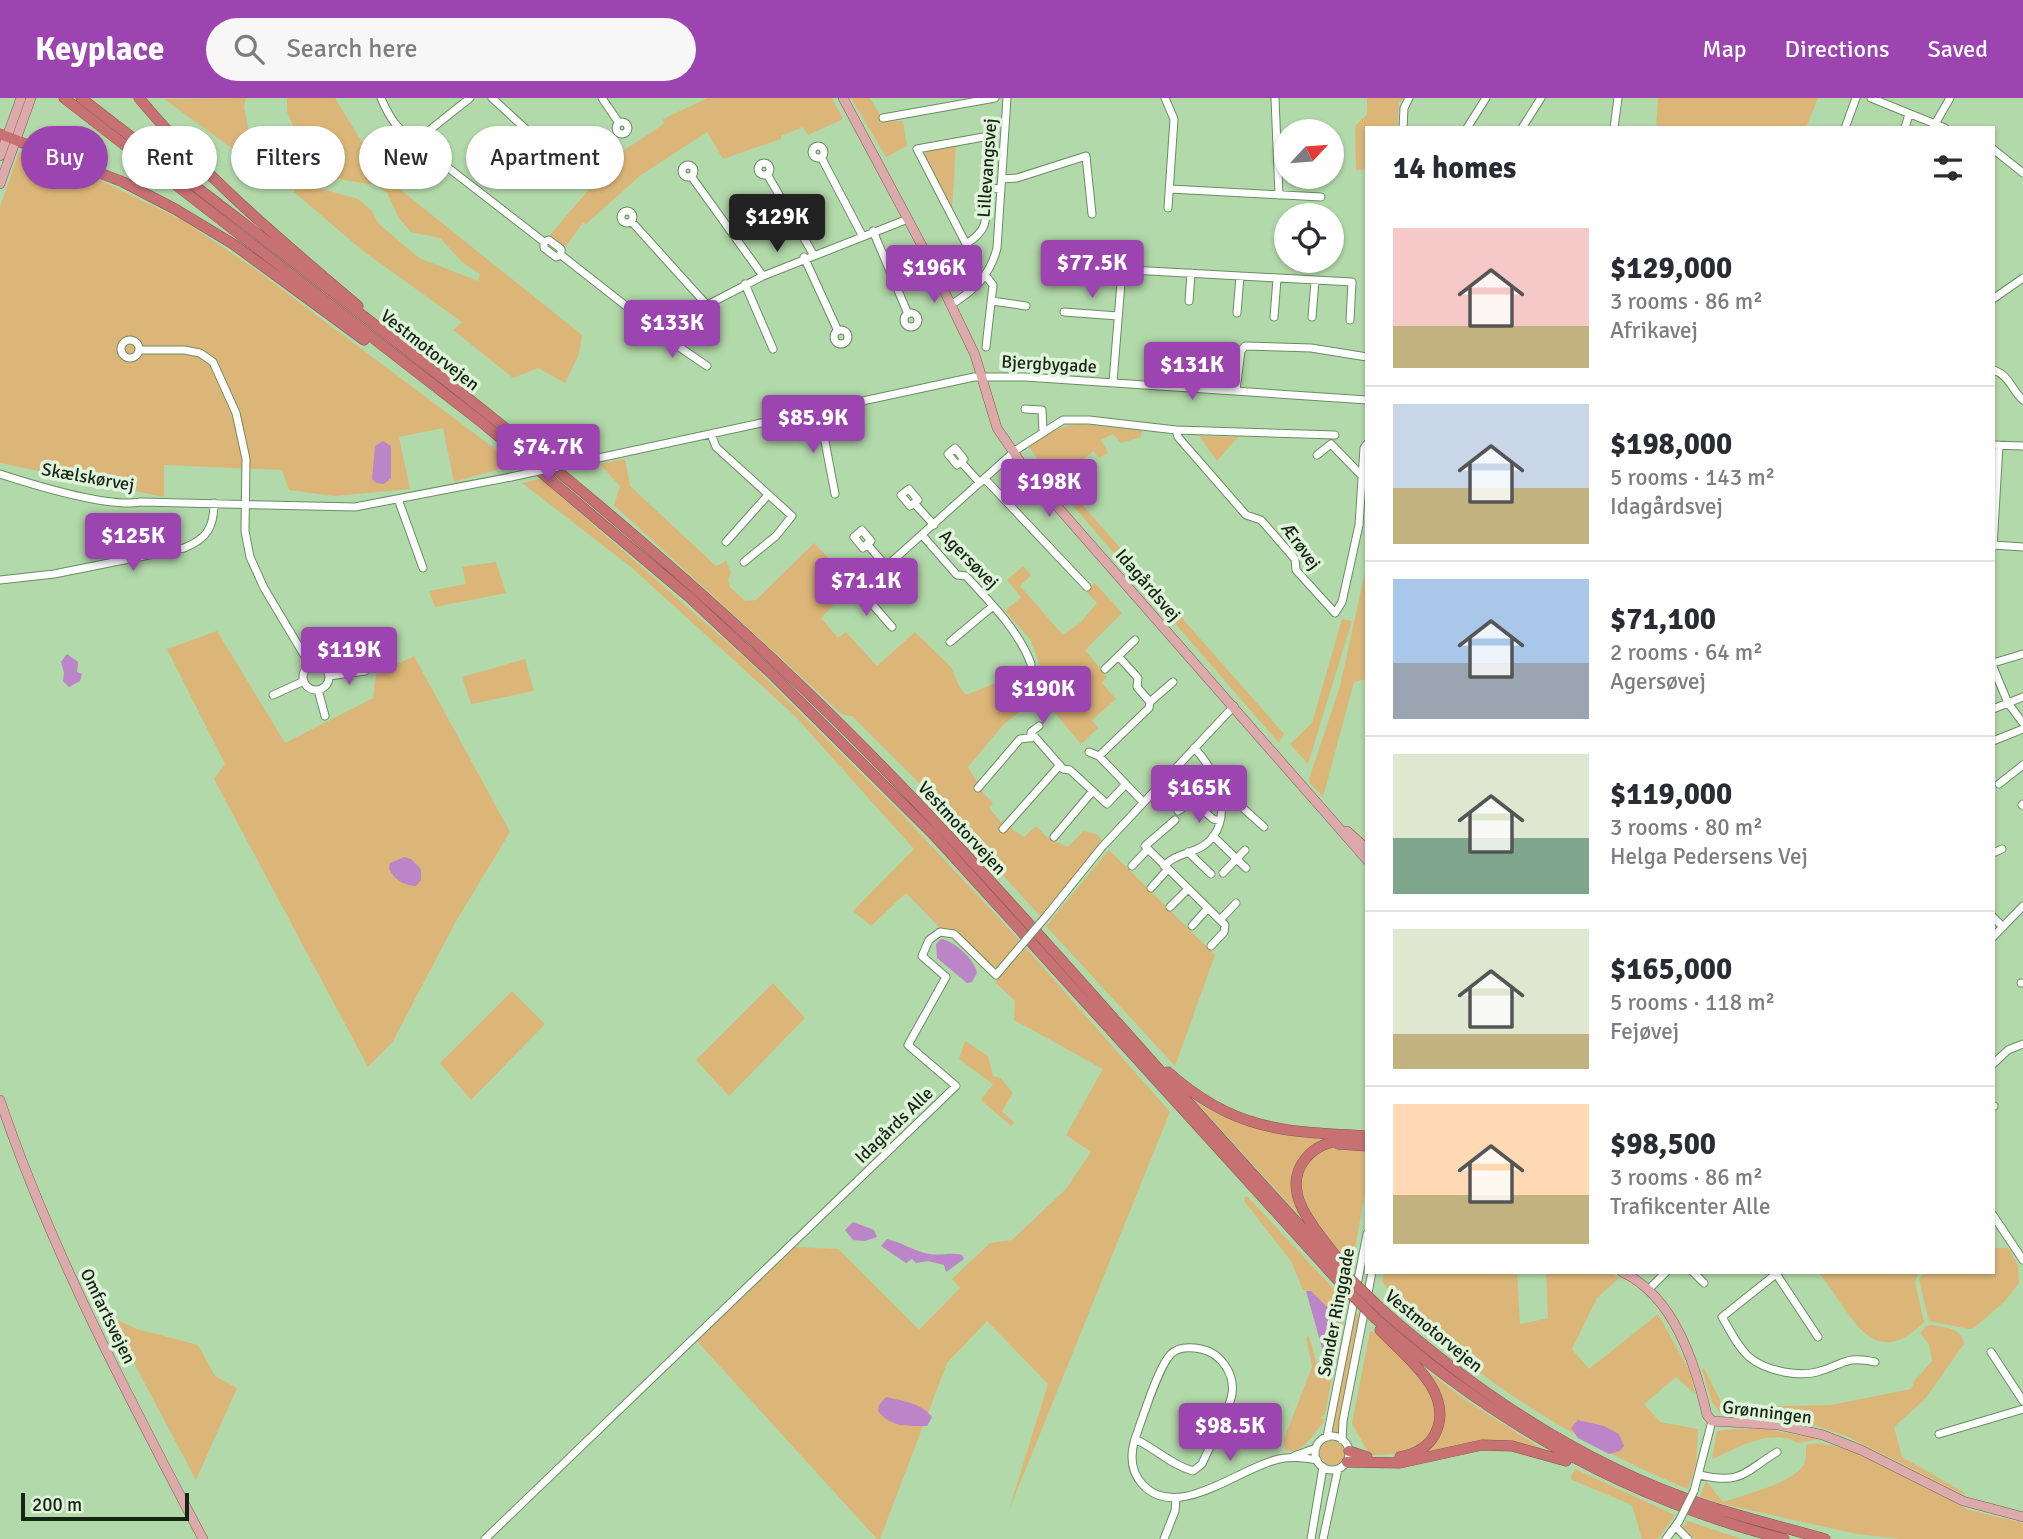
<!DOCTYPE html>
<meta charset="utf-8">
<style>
:root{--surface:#fff;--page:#f7f7f7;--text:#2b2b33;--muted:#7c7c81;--line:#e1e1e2;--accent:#9c44b0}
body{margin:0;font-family:Signika,sans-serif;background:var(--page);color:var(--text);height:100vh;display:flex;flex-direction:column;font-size:26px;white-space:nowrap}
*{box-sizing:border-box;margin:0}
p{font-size:23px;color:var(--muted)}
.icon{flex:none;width:38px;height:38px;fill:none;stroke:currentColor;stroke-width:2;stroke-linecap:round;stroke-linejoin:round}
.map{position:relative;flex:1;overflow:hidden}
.side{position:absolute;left:1365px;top:28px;width:630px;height:1148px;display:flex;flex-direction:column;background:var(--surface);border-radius:0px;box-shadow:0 2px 5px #0004}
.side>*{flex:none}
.hud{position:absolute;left:21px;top:28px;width:665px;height:63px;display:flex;gap:14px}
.needle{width:46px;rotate:64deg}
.controls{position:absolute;left:1274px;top:21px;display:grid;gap:14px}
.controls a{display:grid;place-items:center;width:70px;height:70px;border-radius:50%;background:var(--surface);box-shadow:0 2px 5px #0004;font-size:35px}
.scale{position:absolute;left:21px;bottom:18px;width:168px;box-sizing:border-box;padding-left:7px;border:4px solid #162513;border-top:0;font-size:19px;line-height:24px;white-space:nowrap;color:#162513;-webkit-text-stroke:5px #e0f3db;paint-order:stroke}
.price{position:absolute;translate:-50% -60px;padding:0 16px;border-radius:7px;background:var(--accent);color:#fff;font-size:23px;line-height:46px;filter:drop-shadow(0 2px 4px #0008)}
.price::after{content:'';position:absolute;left:50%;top:42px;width:21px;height:16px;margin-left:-10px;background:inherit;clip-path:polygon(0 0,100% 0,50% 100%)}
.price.selected{background:#222;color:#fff}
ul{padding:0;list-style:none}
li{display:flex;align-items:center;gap:21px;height:175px;padding:0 28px}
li+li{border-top:2px solid var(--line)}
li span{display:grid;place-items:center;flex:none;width:196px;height:140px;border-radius:0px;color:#555}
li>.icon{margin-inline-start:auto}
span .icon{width:84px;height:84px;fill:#fffc;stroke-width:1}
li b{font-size:30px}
h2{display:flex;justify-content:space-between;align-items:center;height:84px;padding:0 28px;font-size:30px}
.chip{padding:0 24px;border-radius:32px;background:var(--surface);box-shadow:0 2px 5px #0004;font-size:24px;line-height:63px}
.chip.selected{background:var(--accent);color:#fff}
header{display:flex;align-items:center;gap:42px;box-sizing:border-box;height:98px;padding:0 35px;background:var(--accent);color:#fff}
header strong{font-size:33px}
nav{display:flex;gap:38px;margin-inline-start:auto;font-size:24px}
.search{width:490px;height:63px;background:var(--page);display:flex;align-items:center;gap:18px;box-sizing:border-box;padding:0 24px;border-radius:38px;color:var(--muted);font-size:26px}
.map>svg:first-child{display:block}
.green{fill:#dcb678}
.water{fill:#bb85c8}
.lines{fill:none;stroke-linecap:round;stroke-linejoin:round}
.minor-casing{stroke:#698d61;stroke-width:9}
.major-casing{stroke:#895651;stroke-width:10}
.highway-casing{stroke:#895651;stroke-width:11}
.minor{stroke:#fff;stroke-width:7}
.major{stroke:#ddaaab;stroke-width:9}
.highway{stroke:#c77173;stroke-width:10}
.minor-bridge-casing{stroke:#698d61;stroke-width:9;stroke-linecap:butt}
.highway-bridge-casing{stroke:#895651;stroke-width:11;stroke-linecap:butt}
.minor-bridge{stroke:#fff;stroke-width:7}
.highway-bridge{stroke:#c77173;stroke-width:10}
.labels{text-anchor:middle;stroke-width:7;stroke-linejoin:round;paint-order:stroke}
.street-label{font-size:18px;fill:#162513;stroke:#e0f3db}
</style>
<header>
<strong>Keyplace</strong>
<div class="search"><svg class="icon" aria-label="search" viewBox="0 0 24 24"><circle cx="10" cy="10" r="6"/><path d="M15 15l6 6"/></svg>Search here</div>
<nav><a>Map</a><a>Directions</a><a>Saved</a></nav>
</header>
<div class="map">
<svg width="2023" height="1441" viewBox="0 0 2023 1441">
<rect width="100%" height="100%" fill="#b2d9a9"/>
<path class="green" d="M246,0L244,9L255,67L164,1Z
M287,0H335L382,77L582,237L579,256L565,285L538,270L513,280L453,232L462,224L363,153L294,94L298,84L358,101L371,112L379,126L419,160L478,183L480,176L463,165L440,140L411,134L399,120L387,95L375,87L344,82L324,75L303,50L287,14Z
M708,0H832L843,21L808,37L803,29L781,38V41L723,61L707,34L641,77L586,126L583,125L565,149L550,137L609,68L606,64L664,26L663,21Z
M851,0H870L884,24L903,23L907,48L886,59Z
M1367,0H1403L1399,5L1397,30H1367V72H1356L1355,28L1367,16Z
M1658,0H1818L1806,30H1656Z
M956,47L952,113L924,57L928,52Z
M19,54L79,72L182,122L252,169L506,359L503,370L454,384L443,330L399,339L410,391L334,398L289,392L282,372L164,367V399L0,365V109Z
M1082,326L1142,333L1141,339L1121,345L1113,336L1101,342L1108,355L1099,360L1093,353L1079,365H1068L1056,377L1284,636L1279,645L1061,394L1029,349C1047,336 1060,327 1082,326Z
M1199,338L1238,339L1217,363Z
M625,361L630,388L716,468L726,463L731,475L728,481L730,489L745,503L756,502L814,445L836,468L816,487L833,508L821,520L838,540L846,534L877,568L915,534L951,569L959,588L966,597L1040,567L1030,541L1005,513L1021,499L1007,482L1023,468L1031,477L1020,488L1063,537L1081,524L1097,505L1086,493L1095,485L1122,515L1085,552L1107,579L1102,585L1116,601L1092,622L1098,630L1081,646L1044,602L1033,610L1028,607L1003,627L968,669L984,696L993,705L989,710L1000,723L1024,739L1036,728L1048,740L1068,749L1084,733L1098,737L1103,744L1041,819L977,749L968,745L927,703L930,696L852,618L843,617L614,407L620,388L600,366Z
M541,381L744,559L894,708L1020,843L998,869L992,868L954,833L941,831L906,795L871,828L853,813L914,751L795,618L631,469L522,385Z
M496,464L506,495L435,509L429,493L466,486L462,469Z
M1367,466V581L1354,584L1323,699L1310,685L1309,681L1340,588Z
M1342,521L1352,523L1308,666L1290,646L1312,625Z
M217,533L285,645L373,600L376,576L414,558L510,734L455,825L392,945L368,969L214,681L225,666L167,551Z
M525,561L534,593L471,606L462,579Z
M1109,752L1215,857L1175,968L1046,828Z
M1026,850L1170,1014L1008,1415L1048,1286L987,1223L947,1265L880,1441H877L697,1243L795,1149L838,1151L919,1232L960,1190L952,1181L990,1145L1012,1142L1066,1091L1091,1054L1066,1037L1103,971L1014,922L1015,903L995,884Z
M773,885L805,920L729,998L696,962Z
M512,893L545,926L471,1002L440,965Z
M965,943L988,958L993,978L1001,980L1013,995L1002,1013L1015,1025L1011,1028L981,1002L993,986L959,961Z
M1195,1003C1240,1033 1288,1036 1340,1040C1316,1045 1303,1051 1294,1074L1311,1130Z
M1334,1048L1367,1051V1084L1352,1167C1326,1136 1262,1071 1334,1048Z
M1247,1098L1346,1204L1325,1316L1320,1320L1324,1321V1324C1313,1336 1302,1358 1285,1352L1284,1341L1312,1269L1306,1239L1309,1238L1317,1266L1324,1277V1257L1328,1254L1311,1193L1303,1192L1291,1163L1245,1104L1244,1100Z
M1995,1150H2008L2018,1167L2019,1185L2005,1203L1974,1230L1969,1231L1929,1223L1919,1182L1923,1176L1993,1174Z
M1384,1174H1517L1520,1226L1548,1220L1546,1174H1608L1619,1180L1597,1200L1572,1251L1589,1271L1658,1216L1690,1274L1695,1296L1676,1279L1644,1306L1660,1324L1698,1331L1696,1367L1688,1391C1577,1345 1461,1276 1382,1184Z
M1818,1174H1919L1915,1184L1924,1224C1870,1279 1849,1209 1818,1174Z
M1355,1214L1359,1218L1339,1335H1330Z
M109,1218L137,1231L198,1247L215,1278L237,1290L196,1382Z
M1932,1227C1946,1230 1962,1230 1964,1246L1925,1301L1894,1329L1902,1359L1965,1395L1964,1397L1846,1338L1808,1325L1721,1316L1712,1304L1702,1271L1704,1270L1722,1306L1744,1309L1831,1307L1911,1291L1915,1282L1932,1263L1929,1246L1920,1235L1926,1228Z
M1370,1233C1384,1237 1397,1252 1407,1263C1414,1271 1422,1279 1428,1288C1432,1293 1433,1301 1434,1308C1445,1350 1401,1358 1370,1357L1352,1326Z
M1417,1265L1464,1301L1544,1352L1485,1343L1457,1347L1419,1357L1443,1319Z
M1735,1331H1765L1818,1341L1798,1345C1771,1329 1738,1350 1712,1361L1717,1333Z
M1320 1355a12 12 0 1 1 24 0a12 12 0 1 1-24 0Z
M1819,1345L1847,1351L1969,1412L2023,1425V1441H1901L1857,1436L1718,1405L1700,1398L1706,1383L1723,1404C1744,1397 1789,1386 1802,1369C1807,1363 1806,1355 1806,1347Z
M1575,1371L1675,1417L1658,1441H1642L1632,1407L1570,1381Z
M1688,1423L1742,1441H1695L1683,1429Z"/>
<path class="water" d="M383,343L391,348V380L384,386L376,385L372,381L375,348Z
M67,556L78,564L77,574L82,576L80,583L69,589L63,583L64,575L61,564Z
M404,759L411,761L421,771V782L416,788C403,787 395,782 389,771L390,765Z
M941,841C955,843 975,862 977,875L972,884L967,885L937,860L936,846Z
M853,1124L874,1132L877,1139L865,1143L853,1142L845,1132Z
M887,1141C903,1145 914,1153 929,1156C941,1158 950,1154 962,1157L964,1161L946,1174L944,1167L928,1163L916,1165L912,1161L906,1165L881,1148Z
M1306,1193H1311L1336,1218L1328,1254L1324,1257Z
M886,1299C903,1303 921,1305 932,1319L927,1328C909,1328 891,1330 878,1313L879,1307Z
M1578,1322L1604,1328L1619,1336L1624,1348L1620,1353L1609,1356L1578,1340L1571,1330Z"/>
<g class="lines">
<defs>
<path id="minor" d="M381,0C389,19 400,38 421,43
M492,0L568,70
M602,0L619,25
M1165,0L1174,21L1168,110
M1275,0L1279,97
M1871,0L1945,30
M883,20L995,0
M616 30a6 6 0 1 1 12 0a6 6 0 1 1-12 0Z
M1935,26L1950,0
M1403,30L1404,10L1409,0
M1467,30L1486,0
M1522,30L1541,0
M1614,30L1618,0
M1845,30L1856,0
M1905,30L1909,16
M421,43L424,51L544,144
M421,43L431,31L470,0
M812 54a6 6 0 1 1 12 0a6 6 0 1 1-12 0Z
M1993,51L2023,75
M821,59L862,137
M758 71a6 6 0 1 1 12 0a6 6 0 1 1-12 0Z
M682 73a6 6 0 1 1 12 0a6 6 0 1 1-12 0Z
M567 74a6 6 0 1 1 12 0a6 6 0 1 1-12 0Z
M767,76L813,156
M691,78L763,178
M1002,81L1017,80L1086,58L1092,116
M1170,91L1321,99
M621 119a6 6 0 1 1 12 0a6 6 0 1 1-12 0Z
M631,123L706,206
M873,133L908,216
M549,142L561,151V157L556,159L544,150V144Z
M966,146C992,130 985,118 986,90
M561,157L654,230L661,231
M804,159L838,233
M978,169L917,51L989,38L986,90L1001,91
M986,178L993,187L986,249
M745,186L773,251
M1993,201L2023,180
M992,203L1026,208
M1189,203L1191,175
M951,207C974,192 990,178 997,150L1007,0
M1064,214L1118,218
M1237,215L1240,178
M904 222a7 7 0 1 1 14 0a7 7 0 1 1-14 0Z
M1274,219L1277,181
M1312,219L1315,183
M661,231L763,178L908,121
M661,231L666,240L707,268
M834 239a7 7 0 1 1 14 0a7 7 0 1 1-14 0Z
M121 251a9 9 0 1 1 18 0a9 9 0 1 1-18 0Z
M139,252H184L200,255L213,264L236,315L246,361L245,433L250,459L264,490L310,567
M1993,272C2009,276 2012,293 2023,302
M1113,284L1121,185L1131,172L1352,184L1350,222
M1236,292L1241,253L1245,248L1311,250L1367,259
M1025,311L1042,312L1043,333
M819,312L835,396
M1176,332L1178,339L1246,417L1261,422L1295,461L1296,472L1335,515L1342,504L1359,427L1364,350L1367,346
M711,336L716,349L792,418L776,438L744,464
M1993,347L2023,348
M1317,357L1331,346L1363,379
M580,364L974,279H1025L1367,302
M961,364L957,367L948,356L955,350L964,361L961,364L980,385
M0,376C34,387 108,410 141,404L355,409L511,379
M985,381L1087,489
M398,401L423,470
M914,405L910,408L901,397L909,391L918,402L914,405L934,427
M922,437L957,477L966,478C990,504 1019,533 1031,566
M726,444L768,397
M867,446L863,450L854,439L862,432L871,443L867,446L886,468
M1993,447L2023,449
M1993,449L1999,347
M0,482L54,476L184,450C207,441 214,429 214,405
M892,529L860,492L1016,352L1063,322H1089L1176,332L1335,337
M950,544L993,508
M1993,565L2023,556
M303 579a13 13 0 1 1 26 0a13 13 0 1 1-26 0Z
M1993,569L2008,605L2023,625
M1105,571L1135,542
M329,578L365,573
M318,592L325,618
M273,597L304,583
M1150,604L1173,584
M1993,611L2023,599
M1031,640V634L1039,628
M1993,643L2023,631
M1089,654L1099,658L1143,704
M1099,658L1149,610L1150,604L1137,589L1138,580L1119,559
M1999,686L2023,667
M978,690L1020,641L1035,639L1063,671L1070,672L1107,706L1125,687
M1220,700L1233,701L1264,729
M1193,703L1213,721L1220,723
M2022,707L2023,706
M1178,713L1193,703L1207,688
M1175,722L1145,748L1225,827L1224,834L1211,848
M1003,731L1060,667
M1213,738L1246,770
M1054,739L1092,694
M1188,754L1211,776
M1993,755L2002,751
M1132,768L1148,751
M1164,768C1175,756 1190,756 1203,748C1237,725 1218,673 1194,650
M1223,775L1245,752
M1151,790L1168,771
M1170,809L1188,791
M1048,816L1102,749L1234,608
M1993,819L2003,829
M1220,822L1236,805
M1192,828L1208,810
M1993,839L2023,808
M2021,885H2023
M1993,966L2008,952L2023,946
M1993,1008H1994
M1993,1117L2023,1162
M1693,1174L1704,1185
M1775,1174L1818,1239
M1776,1176L1722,1219C1741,1251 1745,1266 1784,1274C1795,1276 1806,1277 1817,1274C1844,1267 1844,1257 1875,1264
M1649,1191L1666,1174
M1991,1254L2023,1303
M1939,1336L2023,1311
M1315 1355a17 17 0 1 1 34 0a17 17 0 1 1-34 0Z
M1327,1339L1367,1136
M1135,1341C1155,1350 1171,1367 1193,1373L1202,1366C1210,1347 1229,1314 1232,1296C1235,1276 1221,1255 1201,1251C1191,1249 1179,1248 1171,1256C1158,1269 1142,1322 1135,1341C1130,1357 1130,1373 1143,1387C1178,1424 1240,1369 1279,1361C1292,1358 1304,1360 1317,1362
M1342,1342L1343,1323L1372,1174
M1294,1358L1316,1350
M1700,1377C1742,1387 1744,1374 1777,1354
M1694,1393L1712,1323
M1676,1429L1688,1441
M485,1441L956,988L908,947L946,879L922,858L929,842L940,834L954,836L996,877L1013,857
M1164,1441L1175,1413L1176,1401
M1311,1441L1323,1369
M1323,1441L1338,1371
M1666,1441L1679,1423"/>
<path id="major" d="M843,0L927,157L975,257L997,330L1028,375L1367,762
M0,58L21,0
M0,86L31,0
M1347,733L1367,751
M0,1002C52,1155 128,1298 203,1441
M1622,1174C1674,1198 1695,1265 1707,1317L1712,1323L1779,1327L1823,1337L1861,1352L1963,1403L2023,1419"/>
<path id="highway" d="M64,0L485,327L688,498L774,578L933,736L1344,1189
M81,0C319,185 564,364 783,571C984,760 1156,977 1346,1177
M139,0C205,79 279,141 358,208
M0,36L123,84L175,111L233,146L364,242
M1168,974C1232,1032 1284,1034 1367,1038
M1338,1046L1367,1048
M1336,1158C1316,1132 1278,1093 1306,1060C1316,1048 1330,1043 1345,1042
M1379,1209C1475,1294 1584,1368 1708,1408C1746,1420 1786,1430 1825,1441
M1376,1221C1495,1326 1630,1402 1784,1441
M1380,1232C1405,1258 1456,1295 1435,1336C1428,1350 1415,1356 1400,1359
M1349,1353L1367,1359
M1347,1364L1400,1365L1482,1347L1512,1348L1566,1363"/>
</defs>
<use href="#minor" class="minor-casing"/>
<use href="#major" class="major-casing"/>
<use href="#highway" class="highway-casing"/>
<use href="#minor" class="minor"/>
<use href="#major" class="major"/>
<use href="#highway" class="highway"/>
<defs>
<path id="minor-bridge" d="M511,379L580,364
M1013,857L1048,816
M1679,1423L1694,1393"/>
<path id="highway-bridge" d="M1346,1177L1379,1209
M1344,1189L1376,1221"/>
</defs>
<use href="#minor-bridge" class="minor-bridge-casing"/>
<use href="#highway-bridge" class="highway-bridge-casing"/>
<use href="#minor-bridge" class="minor-bridge"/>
<use href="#highway-bridge" class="highway-bridge"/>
</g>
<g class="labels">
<g class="street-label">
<text transform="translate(987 70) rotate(-86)" y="6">Lillevangsvej</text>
<text transform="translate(430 252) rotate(38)" y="6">Vestmotorvejen</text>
<text transform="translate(1049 266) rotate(3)" y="6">Bjergbygade</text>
<text transform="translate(88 379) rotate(10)" y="6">Skælskørvej</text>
<text transform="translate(1301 448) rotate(54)" y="6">Ærøvej</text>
<text transform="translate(969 461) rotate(45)" y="6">Agersøvej</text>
<text transform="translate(1148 487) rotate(49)" y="6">Idagårdsvej</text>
<text transform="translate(962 730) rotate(47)" y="6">Vestmotorvejen</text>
<text transform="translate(894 1027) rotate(-44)" y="6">Idagårds Alle</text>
<text transform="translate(1336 1214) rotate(-79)" y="6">Sønder Ringgade</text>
<text transform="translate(108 1218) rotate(64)" y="6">Omfartsvejen</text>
<text transform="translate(1434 1233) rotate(39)" y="6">Vestmotorvejen</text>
<text transform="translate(1767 1314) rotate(7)" y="6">Grønningen</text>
</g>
</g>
</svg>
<div class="controls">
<a><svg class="needle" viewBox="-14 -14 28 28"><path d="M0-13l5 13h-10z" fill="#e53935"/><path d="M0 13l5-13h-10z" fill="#7c7c81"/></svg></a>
<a><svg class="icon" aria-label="locate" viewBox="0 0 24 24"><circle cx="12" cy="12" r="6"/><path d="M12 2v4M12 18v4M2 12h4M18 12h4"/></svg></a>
</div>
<div class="scale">200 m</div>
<b class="price selected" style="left:777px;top:156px">$129K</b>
<b class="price" style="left:1092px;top:202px">$77.5K</b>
<b class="price" style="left:934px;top:207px">$196K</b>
<b class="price" style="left:672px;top:262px">$133K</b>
<b class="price" style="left:1192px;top:304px">$131K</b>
<b class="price" style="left:813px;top:357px">$85.9K</b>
<b class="price" style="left:548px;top:386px">$74.7K</b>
<b class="price" style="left:1049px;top:421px">$198K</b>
<b class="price" style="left:133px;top:475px">$125K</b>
<b class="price" style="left:866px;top:520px">$71.1K</b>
<b class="price" style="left:349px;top:589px">$119K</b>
<b class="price" style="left:1043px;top:628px">$190K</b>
<b class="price" style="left:1199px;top:727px">$165K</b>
<b class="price" style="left:1230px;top:1365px">$98.5K</b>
<div class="hud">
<a class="chip selected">Buy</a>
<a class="chip">Rent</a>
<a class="chip">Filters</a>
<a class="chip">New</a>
<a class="chip">Apartment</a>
</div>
<section class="side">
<h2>14 homes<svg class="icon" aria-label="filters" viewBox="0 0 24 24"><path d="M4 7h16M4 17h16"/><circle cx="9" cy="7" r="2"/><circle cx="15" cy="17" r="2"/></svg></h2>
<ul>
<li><span style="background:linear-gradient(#f6c9c9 70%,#c2b280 0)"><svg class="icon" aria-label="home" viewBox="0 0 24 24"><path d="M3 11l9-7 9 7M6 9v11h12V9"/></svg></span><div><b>$129,000</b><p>3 rooms · 86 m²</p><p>Afrikavej</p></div></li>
<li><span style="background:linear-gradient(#c9d6e8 60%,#c2b280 0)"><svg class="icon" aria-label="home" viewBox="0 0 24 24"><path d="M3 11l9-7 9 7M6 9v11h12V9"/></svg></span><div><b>$198,000</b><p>5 rooms · 143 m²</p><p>Idagårdsvej</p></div></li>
<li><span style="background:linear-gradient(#a9c7e8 60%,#9aa5b1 0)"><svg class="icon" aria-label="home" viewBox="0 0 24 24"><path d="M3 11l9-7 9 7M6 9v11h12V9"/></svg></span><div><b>$71,100</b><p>2 rooms · 64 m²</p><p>Agersøvej</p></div></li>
<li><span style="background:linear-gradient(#dfe7d0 60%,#7fa58c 0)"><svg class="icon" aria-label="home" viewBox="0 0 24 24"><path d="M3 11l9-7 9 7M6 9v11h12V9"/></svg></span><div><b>$119,000</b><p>3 rooms · 80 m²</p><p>Helga Pedersens Vej</p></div></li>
<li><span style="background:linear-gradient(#dfe7d0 75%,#c2b280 0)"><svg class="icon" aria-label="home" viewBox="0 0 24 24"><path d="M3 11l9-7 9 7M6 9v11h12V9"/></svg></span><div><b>$165,000</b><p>5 rooms · 118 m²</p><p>Fejøvej</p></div></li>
<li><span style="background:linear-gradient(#ffd9b3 65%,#c2b280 0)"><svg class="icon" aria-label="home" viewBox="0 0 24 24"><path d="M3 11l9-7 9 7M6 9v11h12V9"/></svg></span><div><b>$98,500</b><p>3 rooms · 86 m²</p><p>Trafikcenter Alle</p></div></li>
</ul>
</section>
</div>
